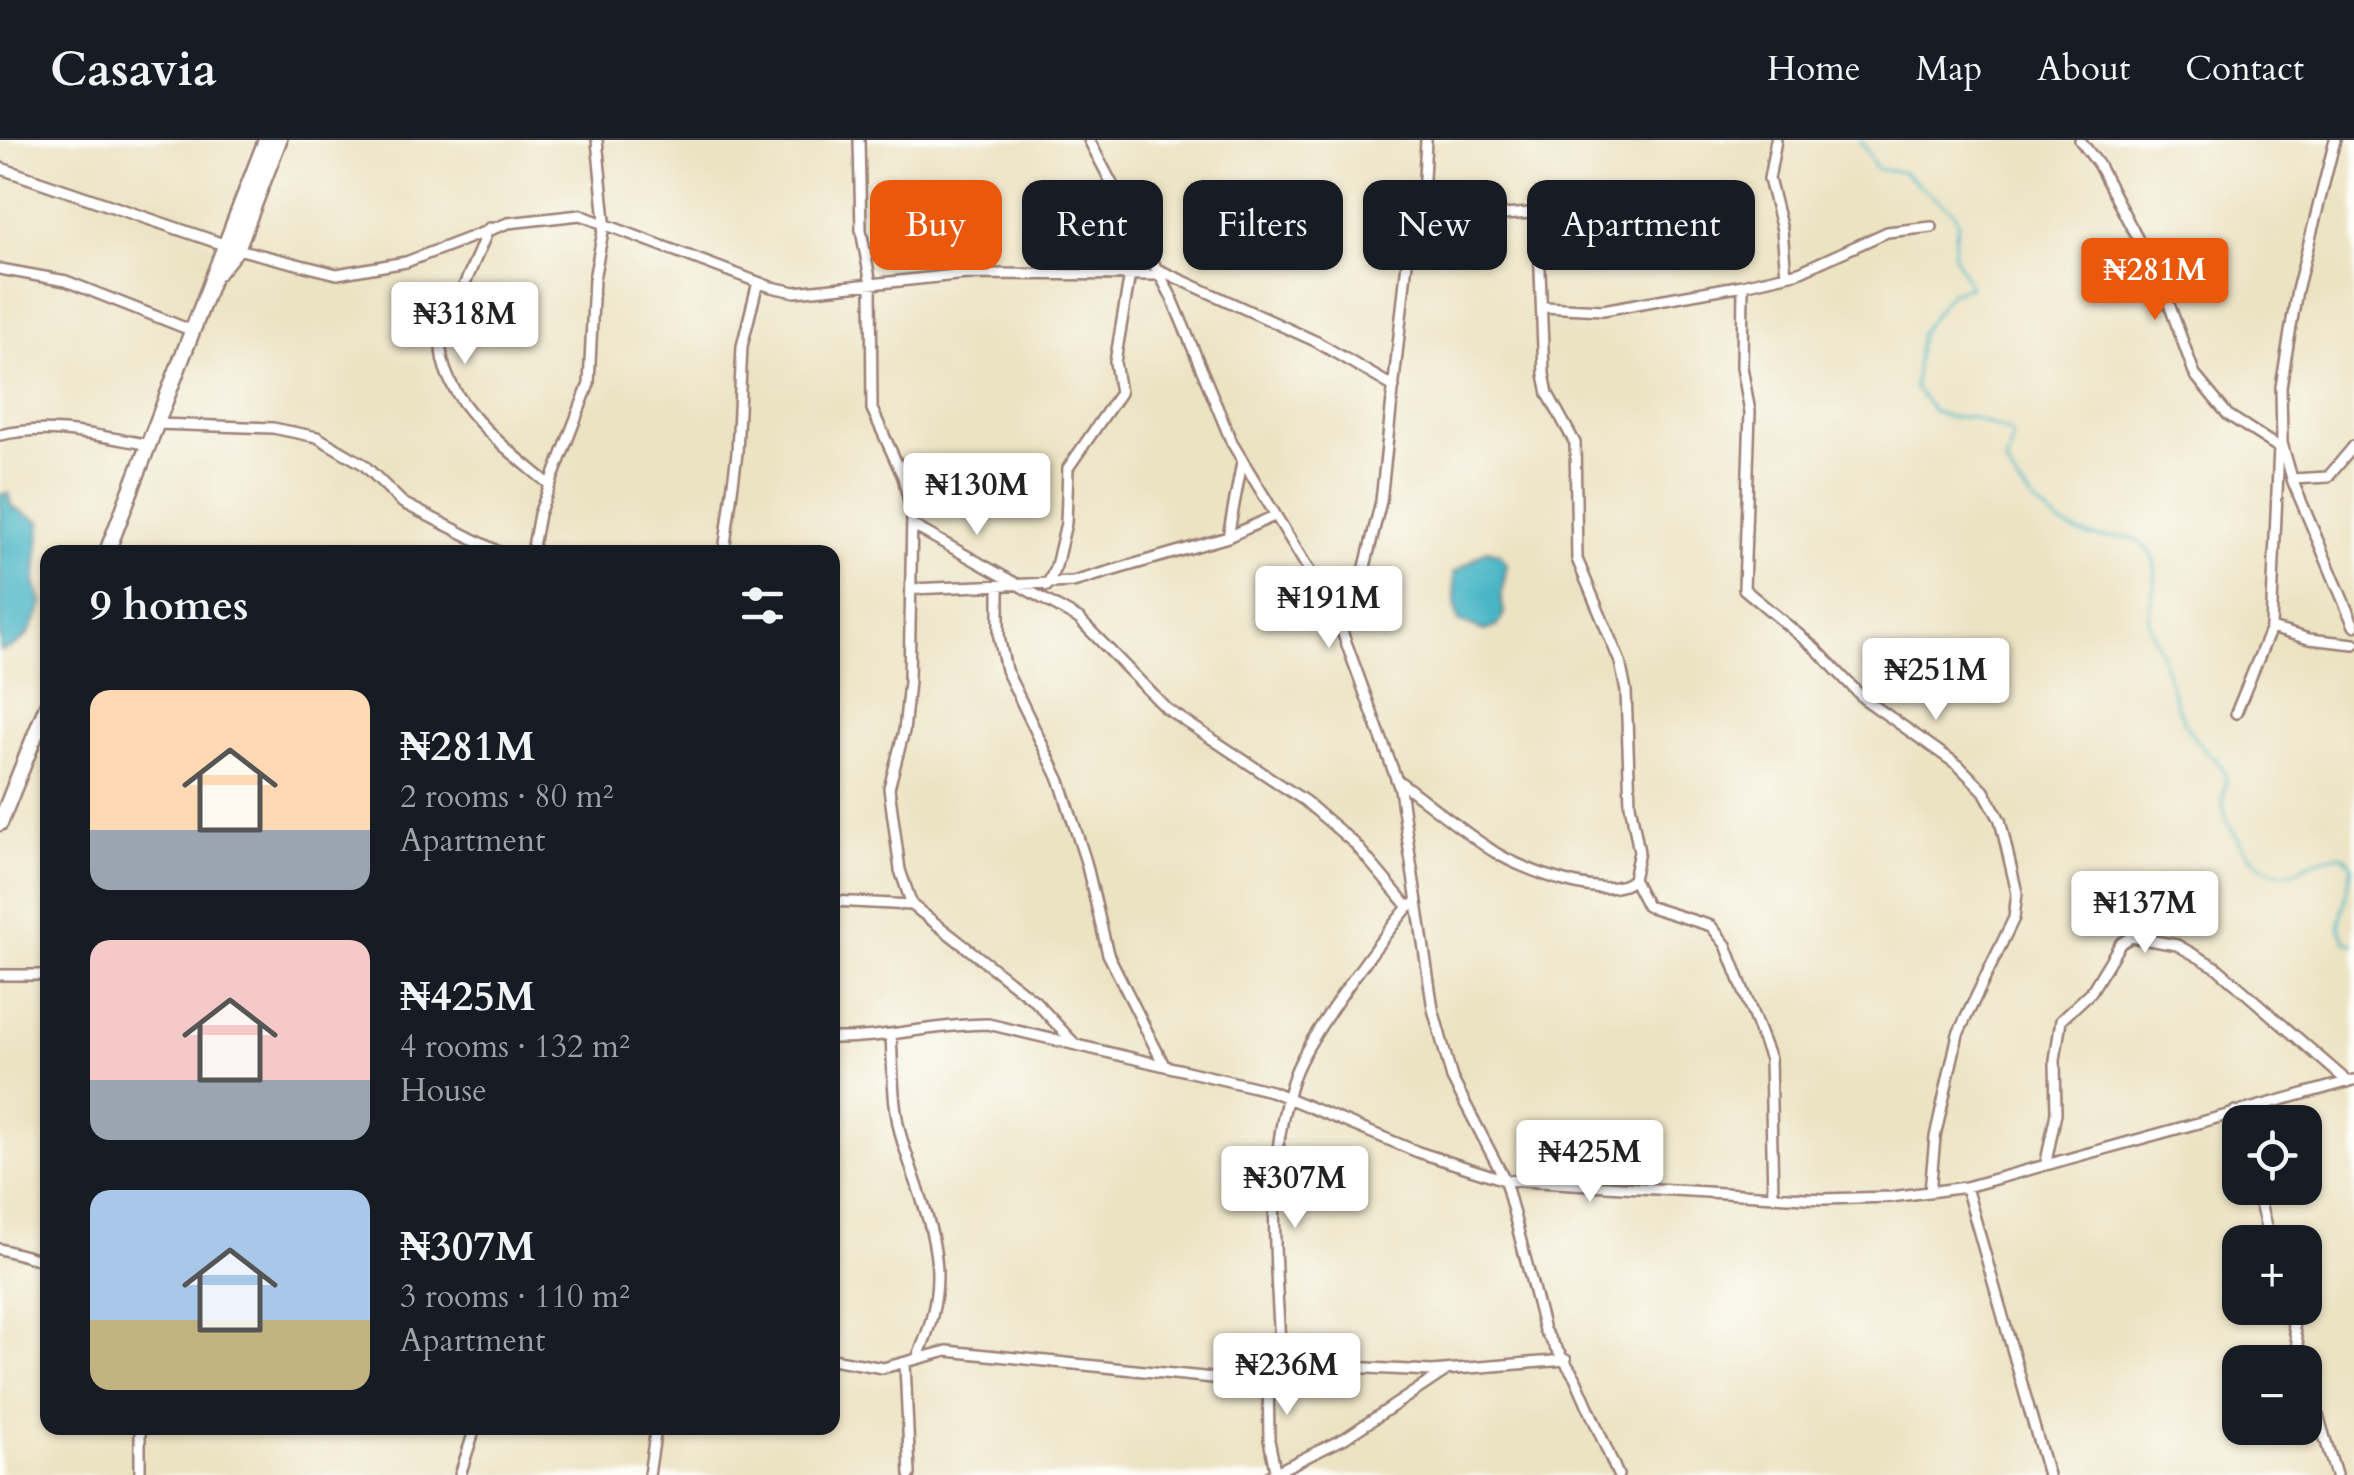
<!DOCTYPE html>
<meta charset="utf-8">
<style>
:root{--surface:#171b24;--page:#242831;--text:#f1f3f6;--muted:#9ea1a6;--line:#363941;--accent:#ea580c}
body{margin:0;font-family:Cardo,serif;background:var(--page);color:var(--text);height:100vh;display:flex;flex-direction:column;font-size:38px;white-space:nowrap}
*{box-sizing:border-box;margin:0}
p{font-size:32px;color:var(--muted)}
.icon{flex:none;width:55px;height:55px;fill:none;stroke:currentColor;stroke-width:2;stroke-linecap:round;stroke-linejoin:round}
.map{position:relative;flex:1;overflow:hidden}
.side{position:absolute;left:40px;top:405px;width:800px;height:890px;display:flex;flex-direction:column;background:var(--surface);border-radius:20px;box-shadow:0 2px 8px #0004}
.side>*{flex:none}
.guide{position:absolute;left:870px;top:40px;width:950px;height:90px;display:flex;gap:20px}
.buttons{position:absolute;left:2222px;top:965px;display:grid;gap:20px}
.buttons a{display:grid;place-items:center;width:100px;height:100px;border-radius:20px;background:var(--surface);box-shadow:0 2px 8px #0004;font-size:50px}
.price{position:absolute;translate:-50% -85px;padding:0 22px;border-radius:10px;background:#fff;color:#222;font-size:32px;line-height:65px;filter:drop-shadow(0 2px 5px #0008)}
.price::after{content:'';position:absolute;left:50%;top:60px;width:30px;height:22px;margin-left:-15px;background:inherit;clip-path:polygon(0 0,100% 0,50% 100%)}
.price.on{background:var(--accent);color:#fff}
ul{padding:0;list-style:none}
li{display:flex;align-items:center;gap:30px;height:250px;padding:0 50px}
li span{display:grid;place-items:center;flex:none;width:280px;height:200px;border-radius:20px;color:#555}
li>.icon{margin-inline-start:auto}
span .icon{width:120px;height:120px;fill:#fffc;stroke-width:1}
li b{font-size:42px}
h2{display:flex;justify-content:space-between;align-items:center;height:120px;padding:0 50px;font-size:42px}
.tag{padding:0 35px;border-radius:20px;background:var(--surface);box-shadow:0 2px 8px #0004;font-size:35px;line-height:90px}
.tag.on{background:var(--accent);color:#fff}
header{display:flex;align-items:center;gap:60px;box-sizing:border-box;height:140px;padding:0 50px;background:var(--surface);border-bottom:2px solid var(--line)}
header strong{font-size:48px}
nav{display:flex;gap:55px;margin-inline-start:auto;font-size:35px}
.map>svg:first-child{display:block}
.water{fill:#4ab6c6;stroke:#4a6a78;stroke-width:2.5}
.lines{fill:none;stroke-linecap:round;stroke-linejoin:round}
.stream{stroke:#4ab6c6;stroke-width:2.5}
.minor-casing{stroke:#9b8177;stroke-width:14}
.tertiary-casing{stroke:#9b8177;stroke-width:15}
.primary-casing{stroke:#9b8177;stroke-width:19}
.minor{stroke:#fff;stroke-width:9}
.tertiary{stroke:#fff;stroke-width:10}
.primary{stroke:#fff;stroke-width:14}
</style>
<header>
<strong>Casavia</strong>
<nav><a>Home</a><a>Map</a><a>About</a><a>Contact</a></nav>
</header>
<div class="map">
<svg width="2354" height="1335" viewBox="0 0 2354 1335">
<rect width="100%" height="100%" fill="#fdfcf7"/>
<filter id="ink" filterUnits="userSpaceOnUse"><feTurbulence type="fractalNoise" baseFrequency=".01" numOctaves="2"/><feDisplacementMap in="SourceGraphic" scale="20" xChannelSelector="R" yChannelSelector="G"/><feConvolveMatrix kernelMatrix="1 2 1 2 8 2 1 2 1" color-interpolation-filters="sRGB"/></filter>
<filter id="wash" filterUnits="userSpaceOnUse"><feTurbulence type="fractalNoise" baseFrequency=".0048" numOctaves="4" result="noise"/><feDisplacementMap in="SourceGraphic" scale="40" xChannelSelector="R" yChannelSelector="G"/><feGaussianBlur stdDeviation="2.25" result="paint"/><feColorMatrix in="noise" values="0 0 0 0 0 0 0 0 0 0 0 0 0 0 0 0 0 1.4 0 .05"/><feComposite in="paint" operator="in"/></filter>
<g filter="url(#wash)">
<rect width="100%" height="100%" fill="#ece3c3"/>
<path class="water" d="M8,353L11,366L41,382L35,444L43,464C32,488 27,505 0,511V355Z
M1487,410L1499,413L1507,424L1501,457L1504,473L1498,486L1484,491L1459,481C1453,465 1456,450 1454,433Z"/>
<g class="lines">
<path class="stream" d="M1860,0L1877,29L1902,32L1953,71L1958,82L1953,113L1970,147L1951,152L1920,193L1914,247L1933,271L1947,277H1969L2008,291L2013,297L2006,325C2024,356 2059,394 2098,397C2113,399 2129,392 2142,404C2170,429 2146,454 2149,483C2150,489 2156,498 2158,504C2170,539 2175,580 2203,608C2211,617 2218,618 2223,630C2229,643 2224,646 2223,659C2222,681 2247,718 2267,728C2299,746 2306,712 2344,716L2352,726L2339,787L2346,802L2354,804"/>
</g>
</g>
<g filter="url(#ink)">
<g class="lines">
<defs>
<path id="minor" d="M859,0L861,90L871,144L872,269L903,337L912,375L909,542L904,591L889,648L900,730L912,765L1035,861L1073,902
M1089,0L1172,158L1232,303L1336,475L1400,649L1433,869L1452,938L1505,1040L1544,1190L1575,1237L1618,1335
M1776,0L1769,39L1782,90L1786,135
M2080,0L2098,24L2162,145L2195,235L2228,275L2284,311
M2335,0L2297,150L2281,247L2282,303L2293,342L2354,486
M1423,57C1445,83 1501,75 1531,73L1538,79L1544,234L1548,254L1575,303L1577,419L1620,522L1626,551L1630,664L1639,712L1633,739L1647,766L1711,786L1726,805L1770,919L1773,1056
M489,88L441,199C437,259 509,310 550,345
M237,109L337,134L406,122L508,83L580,75L771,147L795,152L966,134L1159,135
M0,129L66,141L193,191
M1157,129L1315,201L1394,247
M1743,145L1742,227L1750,272L1744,449L1816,509L1863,558L1958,625L1984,651L2000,680L2017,753L2014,778L1958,894L1935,997L1930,1052
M1543,167L1603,170L1743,145L1799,132L1887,92L1932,87
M157,284L273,288L317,297L363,324L403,363L499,412
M0,295C51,283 99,296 150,305
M2292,339L2328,337L2354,306
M912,385L1079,479L1167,569L1305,661L1355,704L1408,767
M1228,397L1242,322
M532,412L539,374L589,244L594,139L605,81L597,0
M724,412L737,313L742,206L758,142
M1047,446L1056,426L1066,383L1068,328L1120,253L1115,222L1130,134
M999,448V497L1006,530L1060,641L1086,722L1108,814L1164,925
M911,449L1073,442L1228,397L1274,376
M1336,475L1364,431L1381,361L1408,113L1423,57L1426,0
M2271,488L2309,499L2354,504
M2236,573L2271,488L2279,307
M1396,639C1429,663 1461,691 1496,713C1522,729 1610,764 1633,739
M832,761L912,765
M0,835H48
M891,895C893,930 892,969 903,1003C929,1085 957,1132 917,1218
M832,898C885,899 935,884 988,884L1271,951L1418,1012L1505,1040L1823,1059L1891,1057L1966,1047L2354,940
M2235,971L2240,989
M2046,1022L2056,973L2055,920L2061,880L2091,852L2120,804L2131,797L2177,805L2216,827L2348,942
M1966,1047L2048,1335
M2256,1048L2270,1102
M0,1109L48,1122
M2288,1168L2303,1222
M832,1219L883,1228L947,1211L1213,1238L1281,1224L1432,1231L1566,1220
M905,1224L910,1335
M1281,1224C1277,1130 1263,1027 1294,936C1307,898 1382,797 1410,765
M1268,1227L1269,1300L1276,1335
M2305,1232L2336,1335
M140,1335V1288
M460,1335L475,1288
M649,1335L656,1288
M1270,1335L1345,1298L1444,1232"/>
<path id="tertiary" d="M0,28L231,107"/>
<path id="primary" d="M218,132L237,109L279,0
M107,412L266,0
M0,683L48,563"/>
</defs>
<use href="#minor" class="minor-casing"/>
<use href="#tertiary" class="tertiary-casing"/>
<use href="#primary" class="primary-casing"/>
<use href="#minor" class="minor"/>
<use href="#tertiary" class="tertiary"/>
<use href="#primary" class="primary"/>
</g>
</g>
</svg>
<div class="buttons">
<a><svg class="icon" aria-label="locate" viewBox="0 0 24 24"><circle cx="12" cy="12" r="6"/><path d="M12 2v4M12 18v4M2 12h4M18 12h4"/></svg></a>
<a>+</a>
<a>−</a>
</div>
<b class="price on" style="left:2155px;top:183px">₦281M</b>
<b class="price" style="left:465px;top:227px">₦318M</b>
<b class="price" style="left:977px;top:398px">₦130M</b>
<b class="price" style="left:1329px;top:511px">₦191M</b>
<b class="price" style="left:1936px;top:583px">₦251M</b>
<b class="price" style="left:2145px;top:816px">₦137M</b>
<b class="price" style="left:1590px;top:1065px">₦425M</b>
<b class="price" style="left:1295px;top:1091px">₦307M</b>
<b class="price" style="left:1287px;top:1278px">₦236M</b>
<div class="guide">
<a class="tag on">Buy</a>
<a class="tag">Rent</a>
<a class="tag">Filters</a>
<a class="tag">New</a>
<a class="tag">Apartment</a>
</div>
<section class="side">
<h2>9 homes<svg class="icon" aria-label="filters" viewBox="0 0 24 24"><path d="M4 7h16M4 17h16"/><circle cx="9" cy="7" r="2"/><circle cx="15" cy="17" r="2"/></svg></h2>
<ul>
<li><span style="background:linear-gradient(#ffd9b3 70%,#9aa5b1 0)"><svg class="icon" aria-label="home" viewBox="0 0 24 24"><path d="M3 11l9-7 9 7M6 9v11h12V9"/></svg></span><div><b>₦281M</b><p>2 rooms · 80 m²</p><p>Apartment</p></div></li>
<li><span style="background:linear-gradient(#f6c9c9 70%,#9aa5b1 0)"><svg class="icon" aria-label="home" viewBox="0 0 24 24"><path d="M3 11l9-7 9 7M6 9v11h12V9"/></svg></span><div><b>₦425M</b><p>4 rooms · 132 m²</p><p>House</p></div></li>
<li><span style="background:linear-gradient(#a9c7e8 65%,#c2b280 0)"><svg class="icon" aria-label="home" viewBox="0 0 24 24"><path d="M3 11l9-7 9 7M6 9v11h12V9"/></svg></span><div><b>₦307M</b><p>3 rooms · 110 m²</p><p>Apartment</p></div></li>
</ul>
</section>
</div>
